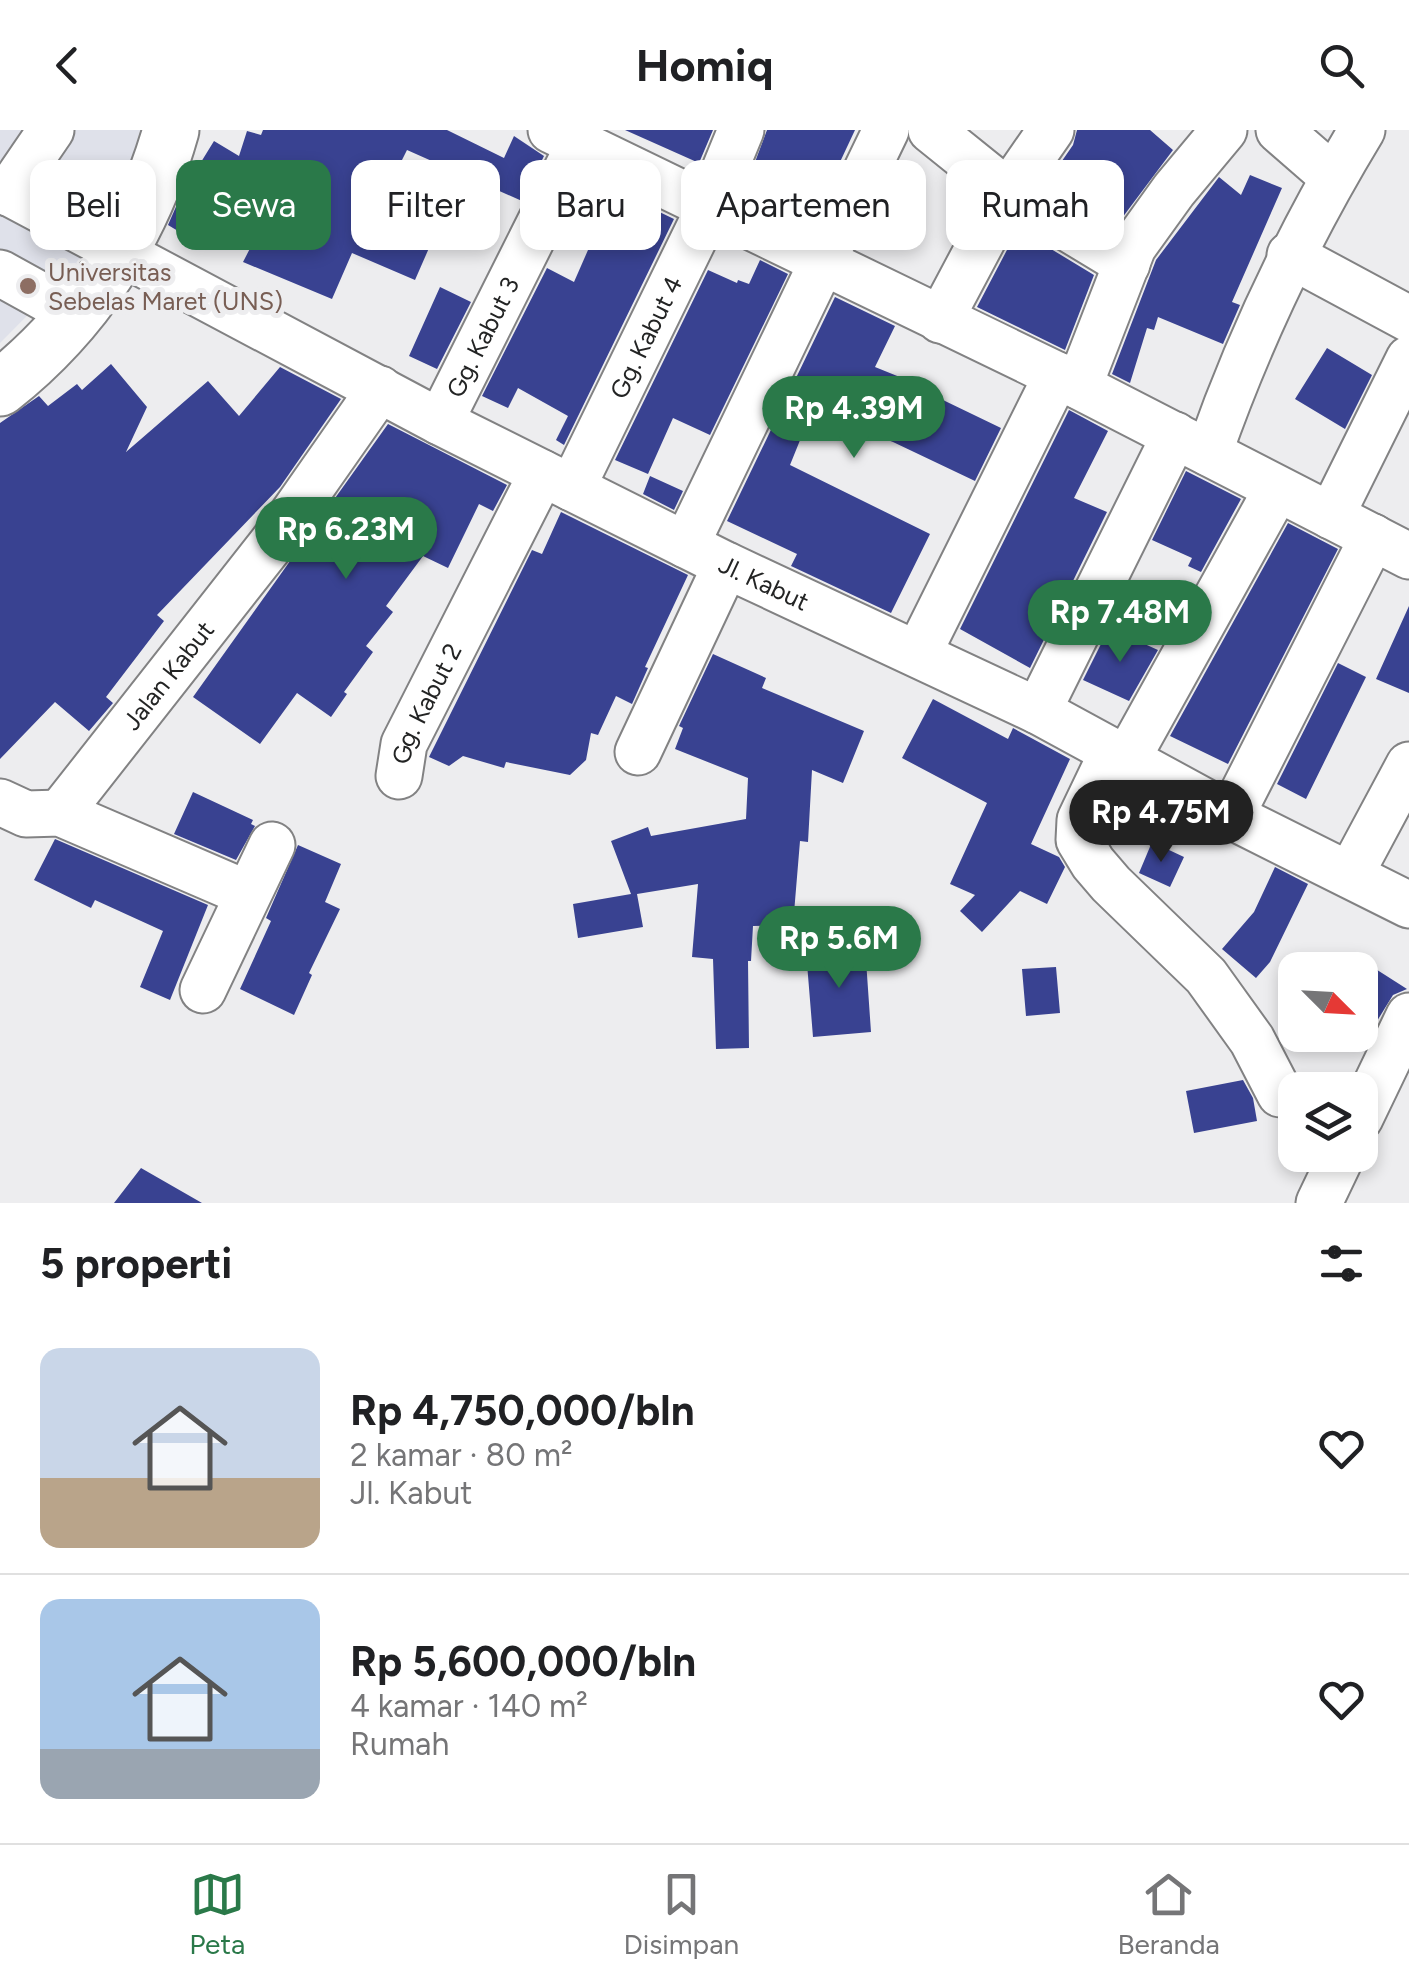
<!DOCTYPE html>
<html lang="id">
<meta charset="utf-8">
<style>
:root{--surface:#fff;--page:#f6f6f6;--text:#202124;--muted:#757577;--line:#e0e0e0;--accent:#2a7949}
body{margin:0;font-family:Figtree,sans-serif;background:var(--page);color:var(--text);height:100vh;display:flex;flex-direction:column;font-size:38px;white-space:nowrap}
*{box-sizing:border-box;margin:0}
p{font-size:32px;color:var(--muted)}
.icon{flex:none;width:55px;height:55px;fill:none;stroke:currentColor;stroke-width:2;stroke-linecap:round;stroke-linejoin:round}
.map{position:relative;height:1073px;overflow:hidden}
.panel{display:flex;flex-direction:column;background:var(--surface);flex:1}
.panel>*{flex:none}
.guide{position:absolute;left:30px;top:30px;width:1350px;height:90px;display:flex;gap:20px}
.needle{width:65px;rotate:114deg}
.fabs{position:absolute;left:1278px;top:822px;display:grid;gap:20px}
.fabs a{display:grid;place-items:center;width:100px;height:100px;border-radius:20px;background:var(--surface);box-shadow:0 5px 15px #0003;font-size:50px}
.price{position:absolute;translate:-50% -85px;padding:0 22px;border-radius:35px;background:var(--accent);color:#fff;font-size:32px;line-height:65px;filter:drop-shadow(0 2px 5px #0008)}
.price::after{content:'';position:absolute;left:50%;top:60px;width:30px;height:22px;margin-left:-15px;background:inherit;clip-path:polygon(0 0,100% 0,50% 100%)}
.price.on{background:#222;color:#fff}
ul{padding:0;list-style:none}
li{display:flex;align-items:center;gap:30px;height:250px;padding:0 40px}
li+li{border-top:2px solid var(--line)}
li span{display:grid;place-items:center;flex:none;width:280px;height:200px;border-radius:20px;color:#555}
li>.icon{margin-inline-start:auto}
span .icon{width:120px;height:120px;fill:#fffc;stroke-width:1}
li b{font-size:42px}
h2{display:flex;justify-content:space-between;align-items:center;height:120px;padding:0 40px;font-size:42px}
.tag{padding:0 35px;border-radius:20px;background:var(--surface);box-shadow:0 5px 15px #0003;font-size:35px;line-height:90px}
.tag.on{background:var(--accent);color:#fff}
header{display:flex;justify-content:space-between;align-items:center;height:130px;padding:0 40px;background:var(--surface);font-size:45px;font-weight:700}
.dock{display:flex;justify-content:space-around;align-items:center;height:140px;border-top:2px solid var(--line);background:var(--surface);font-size:28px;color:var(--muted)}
.dock a{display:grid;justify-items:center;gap:5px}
.dock .on{color:var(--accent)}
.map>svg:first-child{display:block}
.built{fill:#dfe1ea}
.building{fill:#394291}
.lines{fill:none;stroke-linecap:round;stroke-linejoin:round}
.minor-casing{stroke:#828283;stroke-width:49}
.major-casing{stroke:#828283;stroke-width:59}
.minor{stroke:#fff;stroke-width:45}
.major{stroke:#fff;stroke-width:55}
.education-dot{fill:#8d6e63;stroke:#ededef;stroke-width:4}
.labels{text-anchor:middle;stroke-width:10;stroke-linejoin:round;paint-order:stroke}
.education-label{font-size:25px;fill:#785e54;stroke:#ededef;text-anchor:start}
.street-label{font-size:25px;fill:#232424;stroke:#ededef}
</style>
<header><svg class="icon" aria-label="back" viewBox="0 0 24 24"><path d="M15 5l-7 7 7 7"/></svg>Homiq<svg class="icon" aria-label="search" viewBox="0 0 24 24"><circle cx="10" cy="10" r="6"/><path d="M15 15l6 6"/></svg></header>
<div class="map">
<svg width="1409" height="1073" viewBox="0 0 1409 1073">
<rect width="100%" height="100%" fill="#ededef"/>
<path class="built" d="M0,0H140L112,100L0,213Z"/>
<path class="building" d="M263,0H447L504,28L514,6L544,26L522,71L407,20L388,58L443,86L415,150L352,123L332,169L243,132L258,103L211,81L193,110L168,95L182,63L214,11L239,26L247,1L261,5Z
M625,0H713L699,33Z
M767,0H855L810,96L743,64Z
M1077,0H1150L1173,20L1116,96L1046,54L1073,15Z
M1250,45L1282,58L1232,172L1240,175L1223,214L1158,187L1154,200L1147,198L1130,253L1112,244L1156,130L1219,47L1241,65Z
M591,49L674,89L564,315L556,310L568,286L518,258L508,278L482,266L547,138L574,152L595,104L570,92Z
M892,49L925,66L908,100L875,83Z
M1018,99L1094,145L1065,220L977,177Z
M760,130L788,144L710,305L673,288L648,344L615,330L708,140L737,153L738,150L749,154Z
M440,157L471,172L437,239L409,226Z
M835,167L895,196L875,237L917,254L916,257L1001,298L975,351L893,312L848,295L846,300L811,283L790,335L930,404L891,483L791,436L797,424L727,391Z
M1327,218L1372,245L1345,299L1295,269Z
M111,234L147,277L126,322L208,251L239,286L280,237L341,269L280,357L157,485L164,491L106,567L113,573L89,601L55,572L0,629V293L39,266L48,276L77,254L82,260Z
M1069,280L1108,301L1074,368L1107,382L1030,538L960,499Z
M388,294L507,355L493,381L479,374L448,438L423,426L386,476L393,482L366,516L373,522L344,562L347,564L331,587L297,563L260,614L193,567Z
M1186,341L1241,369L1201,442L1188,436L1192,428L1152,410Z
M650,346L683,361L674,380L643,364Z
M561,382L688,445L645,537L648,538L632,574L616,566L598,605L591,603L586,630L570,645L506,632L504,638L463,626L449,636L429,627L532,420L542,424Z
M1288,393L1338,419L1228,634L1170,606Z
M1409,476V563L1376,549Z
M1109,498L1158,520L1129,571L1083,550Z
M713,524L766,548L762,558L864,601L843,653L812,640L808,712L800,711L793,795L753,796L751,831H748L749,918L716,919L713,829L692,827L698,754L637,764L643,797L578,808L573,774L631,764L611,711L648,697L651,706L746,689L748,648L675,619L683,598L679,596Z
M1338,533L1366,547L1306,669L1277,654Z
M933,569L1008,609L1013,598L1070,629L1031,714L1059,727L1065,737L1047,774L1020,761L982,802L960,781L975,765L950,754L987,673L902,628Z
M193,662L253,690L251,694L255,696L236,730L174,704Z
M55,709L208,775L170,870L140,857L163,801L95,770L91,778L34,750Z
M1152,712L1184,727L1170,757L1139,743Z
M298,715L341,734L325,772L340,779L309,843L312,845L294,885L240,859L271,791L266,788Z
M1275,737L1308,754L1270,832L1256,848L1222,819L1254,782Z
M865,816L871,902L813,907L806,821Z
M1360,829L1407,859L1393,865L1377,891L1360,880Z
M1056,837L1060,883L1026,886L1022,839Z
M1243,950L1253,968L1257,991L1194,1003L1186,961Z
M141,1038L202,1073H114Z"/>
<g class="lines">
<defs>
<g id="minor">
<path d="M551,0L1057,245L1409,426"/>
<path d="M931,0L1008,62L1127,134"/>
<path d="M1279,0L1333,47"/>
<path id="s1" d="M0,58L440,292L726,435L1038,581L1231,686L1409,775"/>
<path d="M8,63L51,0"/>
<path d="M1290,125L1409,189"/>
<path d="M0,143L76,185"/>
<path d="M940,190L1008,62L1051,0"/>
<path d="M1079,256L1133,117L1174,60L1224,0"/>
<path id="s2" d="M440,292L579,15"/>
<path d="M1209,323C1249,209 1299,104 1362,0"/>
<path id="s3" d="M572,358L709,78L741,0"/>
<path d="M1331,386L1409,229"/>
<path d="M686,415L886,0"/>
<path d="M918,524L1057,245"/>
<path d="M1038,581L1175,305"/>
<path d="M1113,621L1080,690L1079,710L1093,733L1111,754L1206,846L1252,910L1280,964"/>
<path d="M638,622L726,435"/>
<path d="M1127,629L1277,359"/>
<path id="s4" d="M399,646L404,614L542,343"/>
<path d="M0,672L26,684L60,683L248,764"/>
<path id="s5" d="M60,683L273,412L380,259"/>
<path d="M1231,686L1373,407"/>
<path d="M1350,745L1409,635"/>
<path d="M203,860L272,715"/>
<path d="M1360,988L1409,886"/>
<path d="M1319,1073L1342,1025"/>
</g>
<path id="major" d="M0,258C84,192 142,103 171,0"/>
</defs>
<use href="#minor" class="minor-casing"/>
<use href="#major" class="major-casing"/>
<use href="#minor" class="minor"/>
<use href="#major" class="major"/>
</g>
<circle class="education-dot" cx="28" cy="156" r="10"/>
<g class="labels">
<g class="education-label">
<text x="48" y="151">Universitas<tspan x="48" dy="29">Sebelas Maret (UNS)</tspan></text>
</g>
<g class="street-label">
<text dy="9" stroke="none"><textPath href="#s2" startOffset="95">Gg. Kabut 3</textPath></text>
<text dy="9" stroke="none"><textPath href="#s3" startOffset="168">Gg. Kabut 4</textPath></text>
<text dy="9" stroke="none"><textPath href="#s1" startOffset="860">Jl. Kabut</textPath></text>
<text dy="9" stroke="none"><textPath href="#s5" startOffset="175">Jalan Kabut</textPath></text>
<text dy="9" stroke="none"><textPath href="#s4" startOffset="78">Gg. Kabut 2</textPath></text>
</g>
</g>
</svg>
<div class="fabs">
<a><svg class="needle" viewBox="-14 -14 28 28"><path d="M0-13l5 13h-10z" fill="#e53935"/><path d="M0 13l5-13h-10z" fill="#757577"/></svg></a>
<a><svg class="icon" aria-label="layers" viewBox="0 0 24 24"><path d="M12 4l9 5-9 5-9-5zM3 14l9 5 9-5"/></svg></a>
</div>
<b class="price" style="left:854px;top:331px">Rp 4.39M</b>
<b class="price" style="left:346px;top:452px">Rp 6.23M</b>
<b class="price" style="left:1120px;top:535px">Rp 7.48M</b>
<b class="price on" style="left:1161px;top:735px">Rp 4.75M</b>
<b class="price" style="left:839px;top:861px">Rp 5.6M</b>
<div class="guide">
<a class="tag">Beli</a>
<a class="tag on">Sewa</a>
<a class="tag">Filter</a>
<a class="tag">Baru</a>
<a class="tag">Apartemen</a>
<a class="tag">Rumah</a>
</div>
</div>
<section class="panel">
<h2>5 properti<svg class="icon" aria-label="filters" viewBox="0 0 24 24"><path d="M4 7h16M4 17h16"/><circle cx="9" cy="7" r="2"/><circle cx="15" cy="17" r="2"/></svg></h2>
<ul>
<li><span style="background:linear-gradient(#c9d6e8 65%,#b9a48a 0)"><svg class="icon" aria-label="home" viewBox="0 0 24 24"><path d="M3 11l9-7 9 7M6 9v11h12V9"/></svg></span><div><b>Rp 4,750,000/bln</b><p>2 kamar · 80 m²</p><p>Jl. Kabut</p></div><svg class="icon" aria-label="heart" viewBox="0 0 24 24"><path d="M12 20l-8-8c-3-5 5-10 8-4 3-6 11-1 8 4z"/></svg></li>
<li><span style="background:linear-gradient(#a9c7e8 75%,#9aa5b1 0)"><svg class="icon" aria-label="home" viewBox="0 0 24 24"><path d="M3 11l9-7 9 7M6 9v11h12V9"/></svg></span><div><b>Rp 5,600,000/bln</b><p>4 kamar · 140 m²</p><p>Rumah</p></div><svg class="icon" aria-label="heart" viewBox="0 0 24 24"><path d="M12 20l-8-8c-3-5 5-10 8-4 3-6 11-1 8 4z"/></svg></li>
</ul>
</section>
<nav class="dock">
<a class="on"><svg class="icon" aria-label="map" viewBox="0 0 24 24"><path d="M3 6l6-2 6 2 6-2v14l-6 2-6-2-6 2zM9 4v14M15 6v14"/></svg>Peta</a>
<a><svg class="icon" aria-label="saved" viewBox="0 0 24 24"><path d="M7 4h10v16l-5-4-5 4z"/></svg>Disimpan</a>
<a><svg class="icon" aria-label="home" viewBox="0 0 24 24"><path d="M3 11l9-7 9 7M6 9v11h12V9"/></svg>Beranda</a>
</nav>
